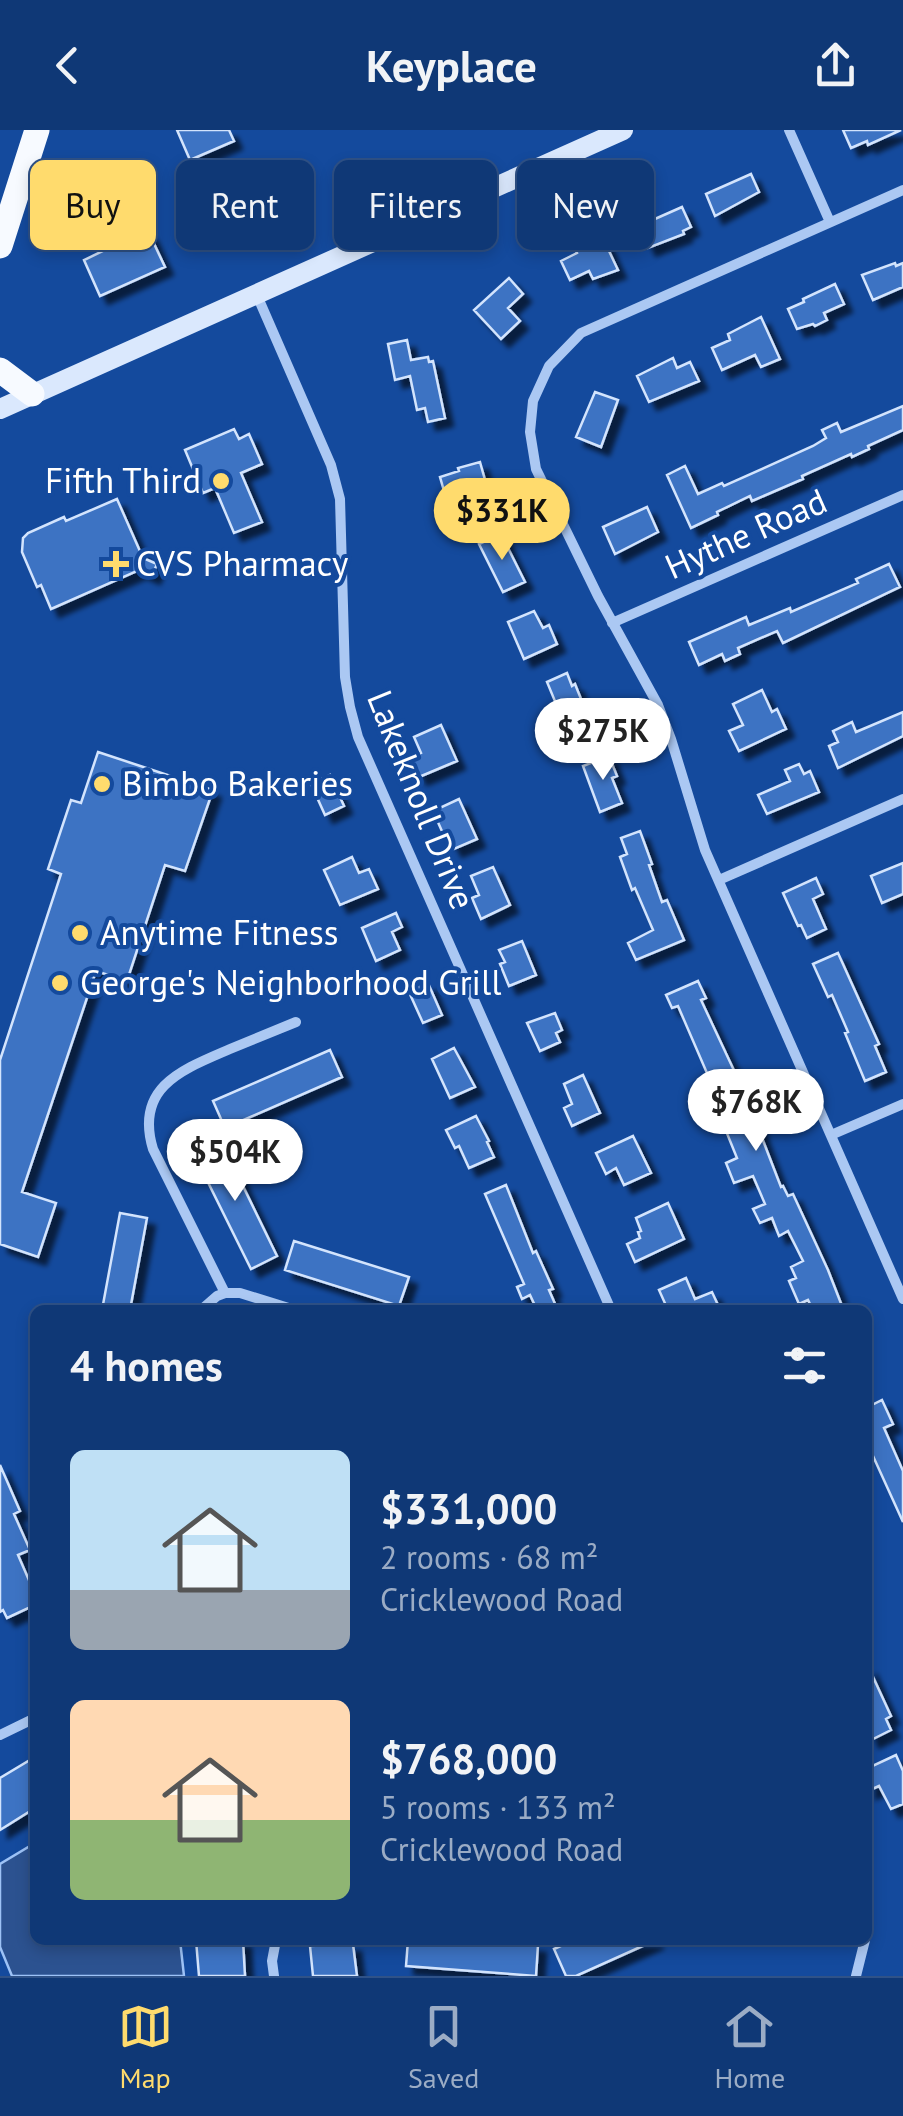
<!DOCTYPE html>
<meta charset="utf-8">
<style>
:root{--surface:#0f3876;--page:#1d437e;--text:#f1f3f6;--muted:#9bacc5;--line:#2f5288;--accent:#ffdb6d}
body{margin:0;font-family:"PT Sans",sans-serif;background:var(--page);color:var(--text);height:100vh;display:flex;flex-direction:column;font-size:38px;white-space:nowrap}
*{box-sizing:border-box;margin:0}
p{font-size:32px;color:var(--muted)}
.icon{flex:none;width:55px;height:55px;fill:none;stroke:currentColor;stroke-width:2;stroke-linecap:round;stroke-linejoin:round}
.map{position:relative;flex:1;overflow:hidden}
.side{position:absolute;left:30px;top:1175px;width:842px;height:640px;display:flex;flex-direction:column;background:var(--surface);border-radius:15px;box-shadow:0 5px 15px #0003,0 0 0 2px var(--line)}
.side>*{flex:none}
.hud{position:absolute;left:30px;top:30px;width:845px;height:90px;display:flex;gap:20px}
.price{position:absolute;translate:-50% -85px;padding:0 22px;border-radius:35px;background:#fff;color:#222;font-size:32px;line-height:65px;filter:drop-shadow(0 2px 5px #0008)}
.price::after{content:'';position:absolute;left:50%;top:60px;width:30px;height:22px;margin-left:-15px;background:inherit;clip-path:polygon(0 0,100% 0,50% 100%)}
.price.current{background:var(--accent);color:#111}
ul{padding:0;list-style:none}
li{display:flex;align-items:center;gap:30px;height:250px;padding:0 40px}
li span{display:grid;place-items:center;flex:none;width:280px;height:200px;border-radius:15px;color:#555}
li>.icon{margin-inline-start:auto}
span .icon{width:120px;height:120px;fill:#fffc;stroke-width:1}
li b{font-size:42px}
h2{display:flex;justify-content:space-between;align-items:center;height:120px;padding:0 40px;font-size:42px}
.pill{padding:0 35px;border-radius:15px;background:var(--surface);box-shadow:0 5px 15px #0003,0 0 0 2px var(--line);font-size:35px;line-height:90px}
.pill.current{background:var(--accent);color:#111}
header{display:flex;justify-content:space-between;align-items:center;height:130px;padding:0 40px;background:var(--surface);font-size:45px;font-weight:800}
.tab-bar{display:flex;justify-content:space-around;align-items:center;height:140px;border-top:2px solid var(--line);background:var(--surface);font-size:28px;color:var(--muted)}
.tab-bar a{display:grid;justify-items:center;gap:5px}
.tab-bar .current{color:var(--accent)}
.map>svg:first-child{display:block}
.water{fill:#2c5290;stroke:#9dc2f6;stroke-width:2.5}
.building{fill:#3d73c3;stroke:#d3e4fd;stroke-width:2.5;filter:url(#shadow)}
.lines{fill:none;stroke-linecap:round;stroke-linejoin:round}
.street{stroke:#abc8f3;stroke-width:10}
.secondary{stroke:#dae8fd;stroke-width:20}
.primary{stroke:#f7faff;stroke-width:25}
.poi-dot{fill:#ffdb6d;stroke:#144a9d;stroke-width:4}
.labels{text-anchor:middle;stroke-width:8;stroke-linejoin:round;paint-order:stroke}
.poi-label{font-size:35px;fill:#fff;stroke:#144a9d;text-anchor:start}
.street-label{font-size:35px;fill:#fff;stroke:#144a9d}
</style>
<header><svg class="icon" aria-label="back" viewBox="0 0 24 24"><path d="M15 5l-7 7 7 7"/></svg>Keyplace<svg class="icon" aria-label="share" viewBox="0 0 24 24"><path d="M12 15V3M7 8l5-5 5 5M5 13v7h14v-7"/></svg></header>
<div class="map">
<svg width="903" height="1846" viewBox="0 0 903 1846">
<defs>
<filter id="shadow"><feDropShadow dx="8" dy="8" stdDeviation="2.5" flood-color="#0009"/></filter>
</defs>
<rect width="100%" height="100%" fill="#144a9d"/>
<path class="water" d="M35,1713V1810H180L184,1846H12L0,1817V1734Z"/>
<path class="building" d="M177,0H229L234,11L190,30Z
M843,0H901L868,15L867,11L851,18Z
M751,44L759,62L715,86L706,64Z
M120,56L130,81L120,85L131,111L149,103L165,137L100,166L84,130L103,121L93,97L74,105L63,81Z
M682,77L691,97L683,101L684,104L648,118L639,96Z
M601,104L618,140L593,149L589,141L570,150L561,131L577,123L574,116Z
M895,133L896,136L903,133V157L873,170L862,145Z
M509,148L523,164L508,178L520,191L501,209L474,180Z
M835,154L844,174L824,183L827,190L815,196L813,194L797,199L788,179L804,172L803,169Z
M761,187L780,229L761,237L755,225L722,240L712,218L730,210L728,204Z
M407,210L411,230L428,227L429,232L433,231L445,288L428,292L425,278L417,280L410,246L395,250L388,214Z
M673,228L677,238L690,232L699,251L649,272L637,246Z
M595,262L618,270L601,317L576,307Z
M903,276V300L868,316L869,319L852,327L851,324L802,346L803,349L752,371L750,366L717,382L718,385L691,398L667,345L685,336L698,364L722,353L724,356L813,316L826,308L822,300L837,293L841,302Z
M234,299L239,309L249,304L262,334L241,343L262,392L234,403L215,358L203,363L185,320Z
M480,332L485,350L467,355L474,378L451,385L440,347L459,341L458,338Z
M117,369L143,428L157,434L152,446L139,440L51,479L41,455L37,457L22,422L23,408L28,403L64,387L66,391Z
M647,377L658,402L615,424L603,397Z
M501,404L525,452L503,462L479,414Z
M889,434L900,457L783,513L777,501L738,518L740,524L725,531L722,524L699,535L689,512L746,487L749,495L790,478L791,482L858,453L856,449Z
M534,481L543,498L549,495L557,514L524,529L508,492Z
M567,543L572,556L575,554L583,574L586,573L595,595L570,605L563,589L556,593L550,579L557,576L547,552Z
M762,560L772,582L777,579L786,599L739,621L729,601L743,595L733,574Z
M903,582V606L838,638L829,616L838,612L833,601L852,592L856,602Z
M441,595L457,631L419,647L411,628L421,623L414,607Z
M98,622L213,660L185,741L165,735L127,851L96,841L22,1062L56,1073L38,1127L0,1114V930L61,744L48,739L71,670L81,673Z
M609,626L617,646L612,648L622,673L600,682L583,636Z
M799,634L804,644L810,641L819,662L767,684L758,665L790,651L785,640Z
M330,645L344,676L325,685L311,654Z
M459,669L477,709L454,719L448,707L445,708L433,681Z
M640,701L652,734L649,735L662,772L667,770L684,810L636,830L628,813L653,800L635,758L632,760L620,727L627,724L621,708Z
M352,727L359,743L369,739L378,759L340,775L324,740Z
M903,733V764L882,773L871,746Z
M493,737L510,775L481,789L472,768L479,765L471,746Z
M816,748L823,764L813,769L826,799L807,808L801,795L798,796L783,763Z
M396,783L402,797L392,802L400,820L376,831L362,798Z
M522,811L536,845L509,856L500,834L505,832L499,820Z
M838,823L879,914L875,916L886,942L865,951L845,903L848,902L832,865L828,867L813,834Z
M698,851L706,868L701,870L745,964L781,1057L783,1056L788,1066L793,1064L828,1140L842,1176L834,1180H813L808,1170L799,1174L789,1151L796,1148L791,1137L803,1131L788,1101L779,1106L772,1088L760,1093L753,1079L765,1074L753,1046L734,1053L726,1033L737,1028L724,996L729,994L678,876L672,878L666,865Z
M428,853L442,885L423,893L409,862Z
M555,883L562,900L556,903L560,912L540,921L527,893Z
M454,918L475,957L450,968L432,929Z
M330,920L342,947L225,998L213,971Z
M583,945L600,983L572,996L564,978L572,974L564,954Z
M476,986L489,1011L487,1012L494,1027L469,1038L459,1016L455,1018L446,1000Z
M633,1006L651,1043L624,1055L616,1038L606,1044L596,1023Z
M220,1009L277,1126L251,1139L193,1022Z
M506,1055L533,1123L536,1121L553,1159L549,1160L556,1176L546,1180H537L530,1165L522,1169L517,1157L524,1154L485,1064Z
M668,1073L684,1109L635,1132L627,1114L640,1108L638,1102L641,1101L636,1088Z
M120,1083L147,1088L130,1180H102Z
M294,1111L409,1147L399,1176L285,1140Z
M686,1148L695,1169L712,1162L718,1175L708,1180H668L659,1160Z
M882,1270L893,1294L884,1298L903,1341V1392L868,1315V1277Z
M0,1335L20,1381L14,1384L30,1420L18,1425L35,1464V1475L7,1488L3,1480L0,1482Z
M868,1536L891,1586L886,1589L891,1600L871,1610L868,1601Z
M896,1625L903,1641V1674L891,1679L879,1656L868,1661V1638Z
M35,1627V1678L0,1700V1648Z
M196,1810H243L245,1846H199Z
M408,1810H471L538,1815L536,1846L406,1836Z
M574,1810H656L576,1846H566L554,1819Z
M353,1814L357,1846H313L310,1816Z"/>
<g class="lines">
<path class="street" d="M789,0L830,92
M903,60L581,203L549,236L533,271L530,302L536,339L598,466L658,575L671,609L705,720L903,1169
M256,163L331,335L340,369L345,547L350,577L358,607L611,1180
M612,493L903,365
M719,750L903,669
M831,1005L903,974
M225,1163L153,1019C134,956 184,939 230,919C252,910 274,901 296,892
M225,1163H240L295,1180
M201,1180L217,1166L225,1163
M0,1605L35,1588
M274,1846L272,1831L276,1810
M856,1846L865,1810"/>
<path class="secondary" d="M0,279L623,0"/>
<path class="primary" d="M0,116L37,0
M0,240L32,264"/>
</g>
<g class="poi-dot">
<circle cx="221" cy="351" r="10"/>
<path d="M111 419h10v10h10v10h-10v10h-10v-10h-10v-10h10z"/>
<circle cx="102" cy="654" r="10"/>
<circle cx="80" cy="803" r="10"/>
<circle cx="60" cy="853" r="10"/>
</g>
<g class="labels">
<g class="poi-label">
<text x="201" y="363" text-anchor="end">Fifth Third</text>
<text x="136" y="446">CVS Pharmacy</text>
<text x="122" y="666">Bimbo Bakeries</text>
<text x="100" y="815">Anytime Fitness</text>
<text x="80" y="865">George's Neighborhood Grill</text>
</g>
<g class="street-label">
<text transform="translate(746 404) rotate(-24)" y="12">Hythe Road</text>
<text transform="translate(421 670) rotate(68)" y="12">Lakeknoll Drive</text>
</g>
</g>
</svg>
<b class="price current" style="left:502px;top:433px">$331K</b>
<b class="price" style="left:603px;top:653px">$275K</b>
<b class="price" style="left:756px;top:1024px">$768K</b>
<b class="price" style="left:235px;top:1074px">$504K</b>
<div class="hud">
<a class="pill current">Buy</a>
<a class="pill">Rent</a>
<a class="pill">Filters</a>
<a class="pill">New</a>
</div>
<section class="side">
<h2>4 homes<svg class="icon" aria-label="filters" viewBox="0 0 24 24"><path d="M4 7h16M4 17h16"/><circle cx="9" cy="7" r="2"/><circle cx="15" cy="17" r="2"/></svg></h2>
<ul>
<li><span style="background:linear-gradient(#bfe0f5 70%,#9aa5b1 0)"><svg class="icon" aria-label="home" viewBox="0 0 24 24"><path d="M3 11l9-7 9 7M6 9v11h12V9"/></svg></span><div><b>$331,000</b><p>2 rooms · 68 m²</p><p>Cricklewood Road</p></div></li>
<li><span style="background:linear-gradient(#ffd9b3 60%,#8fb573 0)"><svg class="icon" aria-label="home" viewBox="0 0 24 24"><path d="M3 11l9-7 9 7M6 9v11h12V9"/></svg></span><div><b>$768,000</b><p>5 rooms · 133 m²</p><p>Cricklewood Road</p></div></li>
</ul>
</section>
</div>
<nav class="tab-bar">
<a class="current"><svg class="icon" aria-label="map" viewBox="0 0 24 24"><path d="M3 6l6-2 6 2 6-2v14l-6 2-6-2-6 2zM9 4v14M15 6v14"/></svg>Map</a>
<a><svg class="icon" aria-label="saved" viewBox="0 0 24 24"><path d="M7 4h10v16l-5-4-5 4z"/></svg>Saved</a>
<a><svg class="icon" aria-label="home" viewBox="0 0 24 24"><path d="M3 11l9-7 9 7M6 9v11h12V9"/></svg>Home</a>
</nav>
